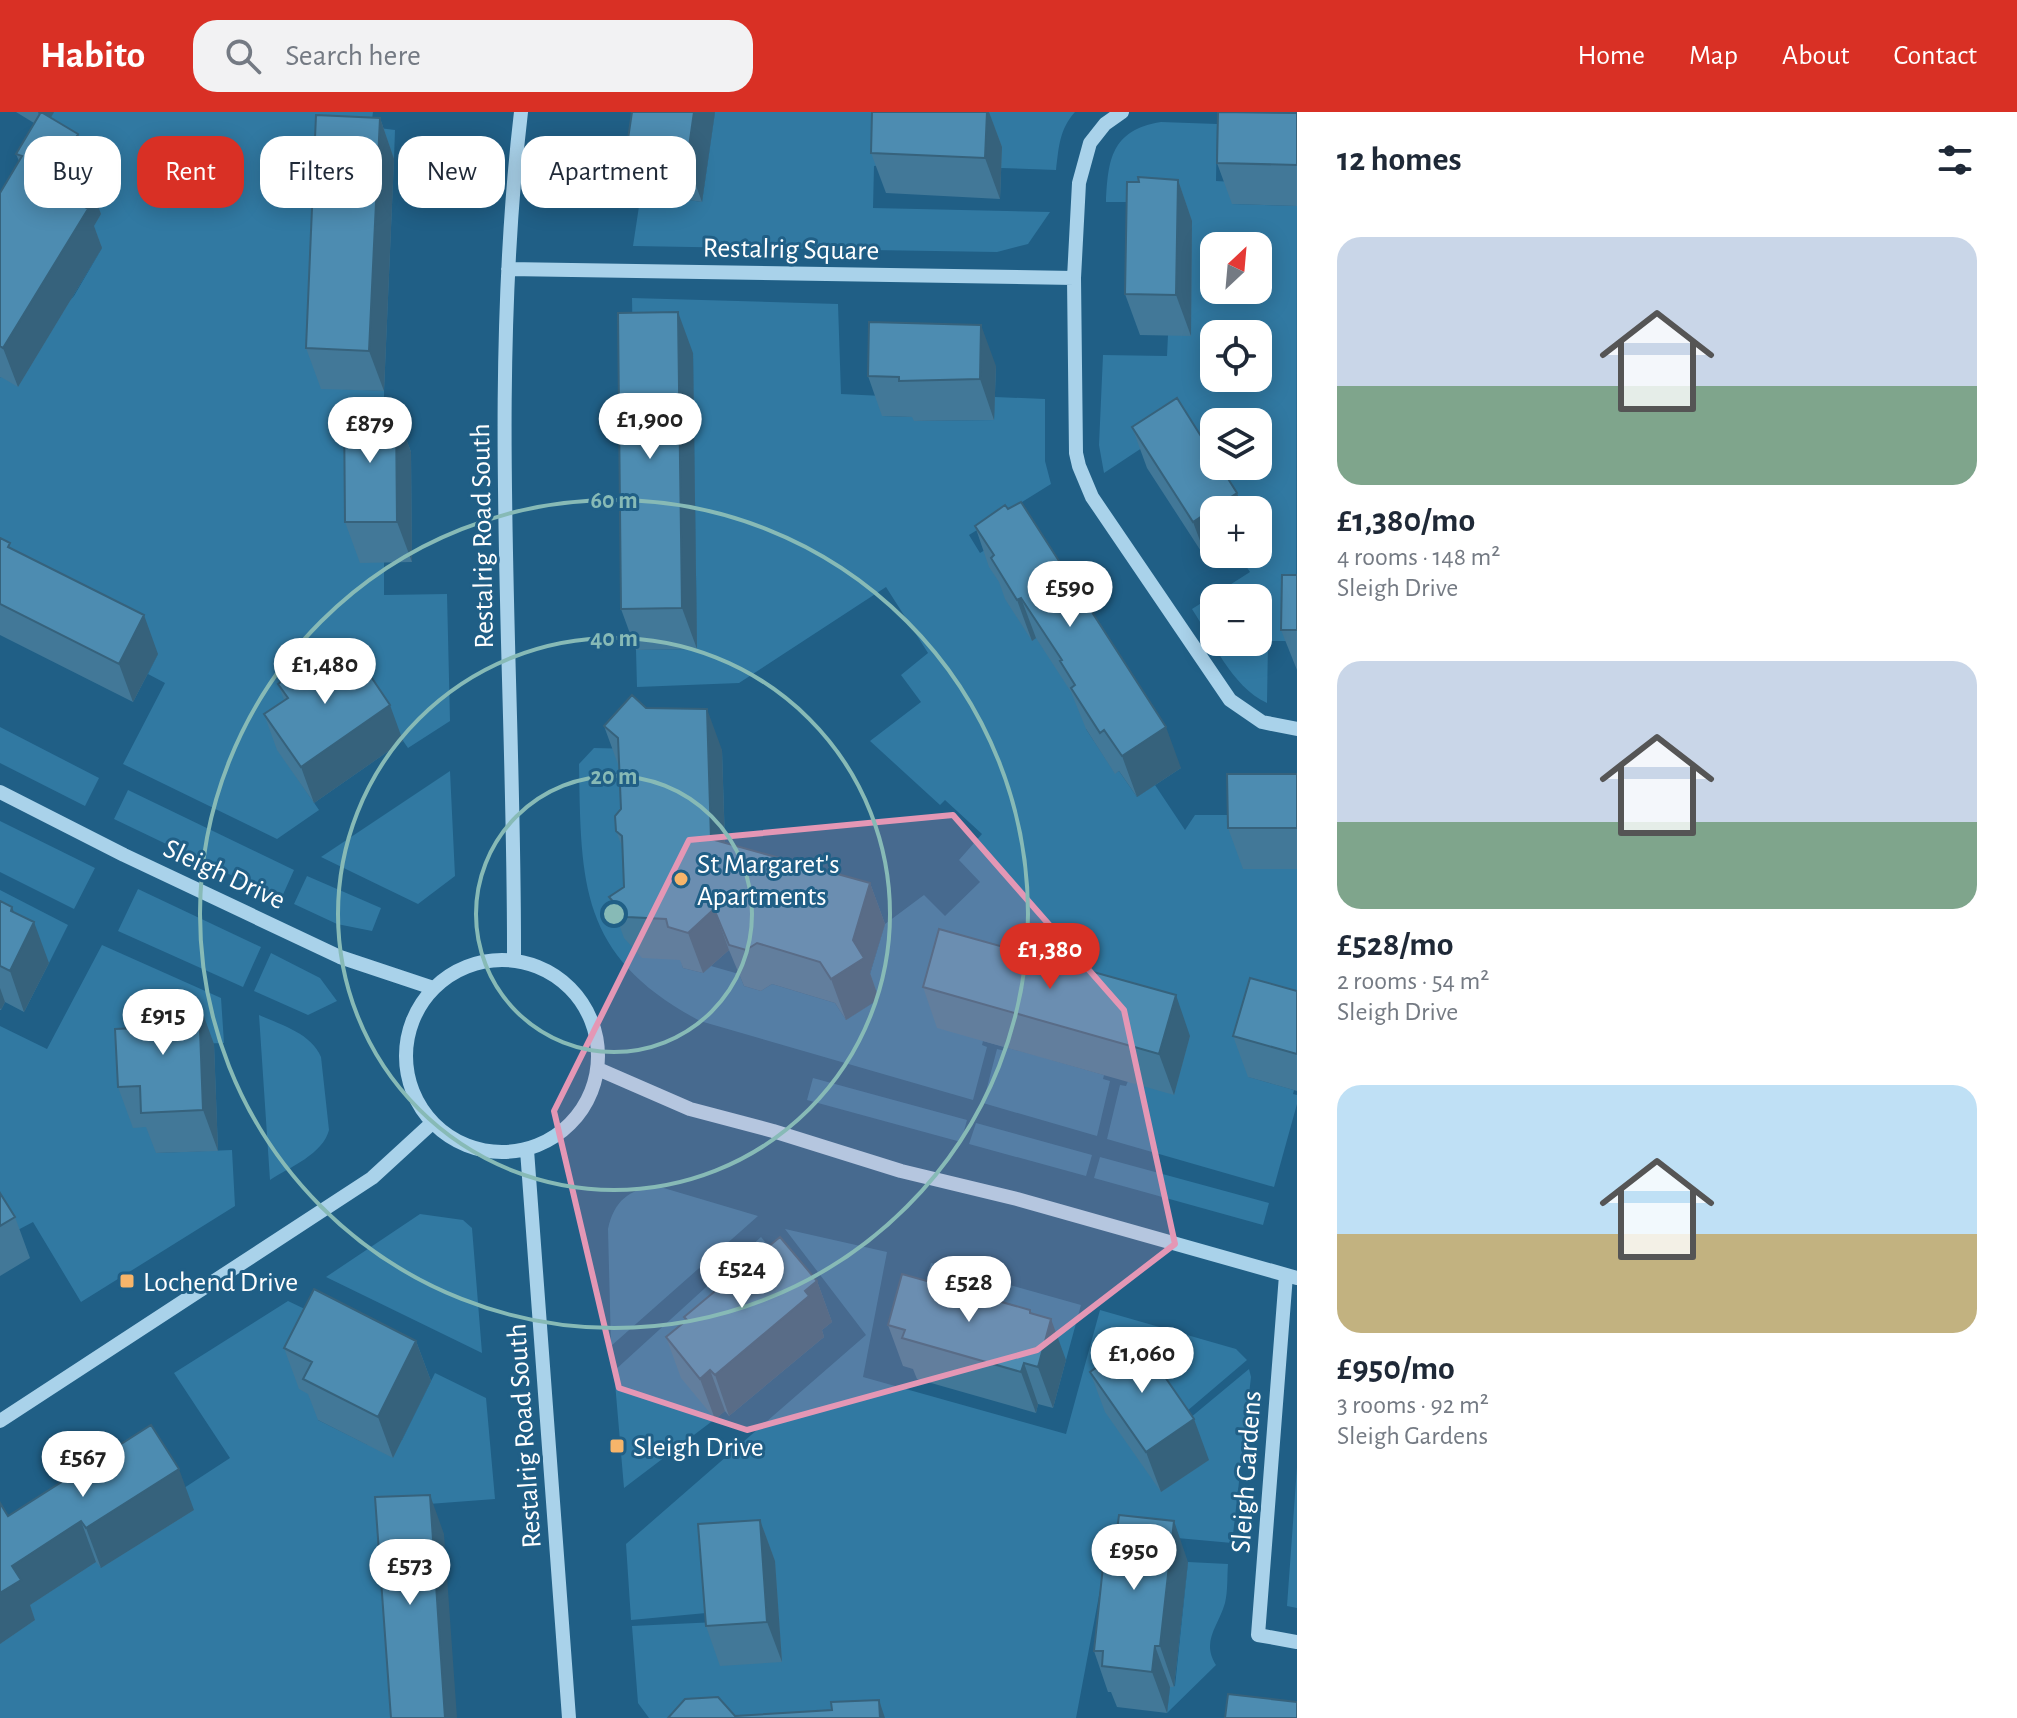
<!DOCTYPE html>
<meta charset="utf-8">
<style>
:root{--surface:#fff;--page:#f2f2f3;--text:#1f2937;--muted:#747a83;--accent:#d93025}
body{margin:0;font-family:"Alegreya Sans",sans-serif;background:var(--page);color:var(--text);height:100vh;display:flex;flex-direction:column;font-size:30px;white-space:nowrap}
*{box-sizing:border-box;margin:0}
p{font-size:26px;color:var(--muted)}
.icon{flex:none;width:44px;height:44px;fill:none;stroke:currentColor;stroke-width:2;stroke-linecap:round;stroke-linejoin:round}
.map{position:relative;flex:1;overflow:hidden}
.drawer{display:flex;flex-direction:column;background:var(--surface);width:720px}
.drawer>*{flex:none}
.top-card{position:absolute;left:24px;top:24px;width:760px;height:72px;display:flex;gap:16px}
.needle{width:52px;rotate:26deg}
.controls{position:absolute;left:1200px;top:120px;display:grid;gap:16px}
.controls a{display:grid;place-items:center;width:72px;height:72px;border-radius:16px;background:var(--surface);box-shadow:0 4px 20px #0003;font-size:40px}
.price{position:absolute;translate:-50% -68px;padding:0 18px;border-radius:28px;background:#fff;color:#222;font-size:26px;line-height:52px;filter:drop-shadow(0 2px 4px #0008)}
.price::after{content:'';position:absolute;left:50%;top:48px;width:24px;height:18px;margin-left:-12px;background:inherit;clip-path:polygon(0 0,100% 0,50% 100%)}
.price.current{background:var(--accent);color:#fff}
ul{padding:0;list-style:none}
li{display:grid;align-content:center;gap:16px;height:424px;padding:0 40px}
li span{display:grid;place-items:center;height:248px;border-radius:24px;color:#555}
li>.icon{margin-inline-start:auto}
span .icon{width:144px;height:144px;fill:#fffc;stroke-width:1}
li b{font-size:34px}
h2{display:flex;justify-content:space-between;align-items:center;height:96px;padding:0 40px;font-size:34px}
.chip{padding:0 28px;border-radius:24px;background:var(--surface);box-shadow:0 4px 20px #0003;font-size:28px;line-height:72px}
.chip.current{background:var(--accent);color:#fff}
header{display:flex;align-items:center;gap:48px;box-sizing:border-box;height:112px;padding:0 40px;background:var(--accent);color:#fff}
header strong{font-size:38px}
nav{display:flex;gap:44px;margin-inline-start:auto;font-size:28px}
.search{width:560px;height:72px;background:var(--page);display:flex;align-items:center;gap:20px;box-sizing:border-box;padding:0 28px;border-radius:24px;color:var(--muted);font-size:30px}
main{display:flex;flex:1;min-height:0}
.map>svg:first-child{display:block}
.green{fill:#3179a2;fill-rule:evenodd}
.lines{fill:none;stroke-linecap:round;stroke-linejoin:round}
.minor{stroke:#a9d2ea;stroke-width:14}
.wall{fill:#427898}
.shaded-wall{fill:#36627c}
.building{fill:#4d8cb1;stroke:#36627c;stroke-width:2}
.marked{fill:#e497b5;fill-opacity:0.2;stroke:#e497b5;stroke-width:6;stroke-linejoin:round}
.ring{fill:none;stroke:#87bab6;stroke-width:4}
.poi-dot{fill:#f7b56a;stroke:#205f86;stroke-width:3}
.labels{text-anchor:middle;stroke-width:6;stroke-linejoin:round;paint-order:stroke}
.street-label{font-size:28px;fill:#fff;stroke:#205f86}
.poi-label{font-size:28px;fill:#fff;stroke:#205f86;text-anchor:start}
.centre{fill:#87bab6;stroke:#205f86;stroke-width:4}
.ring-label{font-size:24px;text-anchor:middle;font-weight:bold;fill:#87bab6;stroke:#205f86;stroke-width:6;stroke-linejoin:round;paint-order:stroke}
</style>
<header>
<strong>Habito</strong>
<div class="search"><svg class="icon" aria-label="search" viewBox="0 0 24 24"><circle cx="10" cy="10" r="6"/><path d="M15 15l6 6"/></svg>Search here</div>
<nav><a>Home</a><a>Map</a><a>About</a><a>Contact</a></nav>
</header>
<main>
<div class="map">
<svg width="1297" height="1606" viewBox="0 0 1297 1606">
<rect width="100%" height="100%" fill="#205f86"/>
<path class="green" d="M54,0H373L371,15L395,18L394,47L331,44L321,276L384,279V483L447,482L450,609L408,636L368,578L278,638L319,698L277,727L123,652L165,571L148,562L158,542L0,457V266L74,184L102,136L44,17Z
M715,0H1075C1059,18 1059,35 1056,58L1001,56V35L874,54L873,96L1050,100L1028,132L997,140L633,134L641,81L702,90Z
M1161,10L1217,12L1216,69L1233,70L1232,92L1297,94L1296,529H1268L1267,591C1231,574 1213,529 1192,497L1250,460L1238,442H1258V398H1237L1163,322L1104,361L1099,333L1103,243L1167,244L1168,223L1170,90H1106C1108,48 1111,18 1161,10ZM1214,134H1258V178H1214ZM1214,222H1258V266H1214ZM1214,310H1258V354H1214ZM1214,486H1258V530H1214Z
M632,186L838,192L841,282L883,284V304L914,305V309L994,308L995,285L1045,287V349L1051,372L969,423L980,441L1000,429L1009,484L1006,487L1032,528L1036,526L1072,541L1090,614L1086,617L1115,661L1119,659L1137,685L1155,673L1185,718L1195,703H1242L1243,757H1297V915L1249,965L1294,978L1293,982L1297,983V992L1274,1075L1107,1027L1120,973L1126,974L1128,969L983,929L982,933L987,935L973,988L700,909C580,845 581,774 579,652L594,636L634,637L633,667L683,856L703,861L711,854L739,862L744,874L761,879L772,872L835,891L846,908L879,887L868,869L885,812L924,783L945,804L980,770L959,748L982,722L945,688L940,693L870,629L921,590L901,563L928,541L886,475L739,571L637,575L636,538L697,537L693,241L633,242Z
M0,615L99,666L85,694L0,651Z
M450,659L455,764L418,792L321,745Z
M128,678L294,758L281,787L114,707Z
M0,709L95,756L74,797L0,760Z
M307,764L381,796L372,819L337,812L294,792Z
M138,777L261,835L243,875L118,819Z
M0,778L68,813L49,851L0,823Z
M102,833L221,886L224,931L151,933L133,1015H155L156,1041L232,1038L235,1094L81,1190L33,1110L14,1120L0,1102V914L47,937Z
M271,841L320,866L337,889L308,903L254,879Z
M259,903C281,913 311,921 321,945L329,1018C323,1042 290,1055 270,1068Z
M1006,935L1104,963L1103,967L1110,969L1097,1024L983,991L997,937L1005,939Z
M813,966L967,1008L961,1030L807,988Z
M976,1011L1092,1043L1086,1064L969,1032Z
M1100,1045L1269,1091L1263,1113L1094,1066Z
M657,1074L758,1104L611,1234L608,1117C614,1089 629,1077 657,1074Z
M420,1102L463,1108L472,1116L482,1241L326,1165Z
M785,1117L887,1140L863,1265L1066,1322L1100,1198L1236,1237L1247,1248L1180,1305L1184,1311L1249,1257L1251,1265L1232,1431L1111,1420L1076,1606H649L638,1591L632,1514L717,1510V1500L631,1508L626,1432L866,1223Z
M761,1125L795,1165L715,1307L624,1376L614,1259Z
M931,1151L1081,1193L1066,1248L917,1203Z
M288,1189L332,1210L327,1291L318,1308L368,1333L402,1328L435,1261L486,1286L495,1387L389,1395L404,1606H0V1531L27,1495L87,1435L101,1456L181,1378L230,1346L174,1261Z
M1297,1355V1496L1287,1494Z
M1188,1450L1228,1452C1227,1464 1228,1479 1225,1491C1218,1515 1201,1529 1216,1553L1167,1601L1170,1575L1175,1574Z"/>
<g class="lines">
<path class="minor" d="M1122,0L1105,12L1090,31L1079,71L1074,166L1076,341L1079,354L1092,385L1230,588L1262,610L1297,617
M508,157L1074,166
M0,680L124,743L340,845L433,876
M406 944a96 96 0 1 1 192 0a96 96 0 1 1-192 0Z
M514,848C515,566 488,280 521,0
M598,957L690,997L773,1019L901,1059L1017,1087L1297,1166
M527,1038L569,1606
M1286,1163L1258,1523L1297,1530
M0,1309L372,1066L432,1011"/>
</g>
<path class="wall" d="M16,0H54L51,5L93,60L88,67L101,102L94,114L102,136L18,275L1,265L0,266V81L19,49L16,42L34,11Z
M632,0H715L702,90L641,81L626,40Z
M872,0H989L1002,35L1000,87L886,81L871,41Z
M1297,1V94L1232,92L1217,51Z
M380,6L394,47L384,279L321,277L306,236Z
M1178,68L1192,109L1191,224L1140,223L1125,182Z
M693,241L697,537L636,538L621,497Z
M996,254L994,308L914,309L912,305L882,304L868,264Z
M378,294L380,299L396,300L411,340L412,450L360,451L345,410Z
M1132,315L1214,442H1220L1208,450L1147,356Z
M975,414L1181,656L1137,685L1119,659L1115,662L1086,617L1071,580L1036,526L1032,529L1005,487L999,470L989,455Z
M0,426L12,437L158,542L133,590L0,523Z
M1297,463V558L1281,518Z
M331,558L403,629L314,691L277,638L264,602L284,588L278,572Z
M646,596L722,638L725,731L870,771L885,812L870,861L879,887L846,908L835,891L772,872L761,879L744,874L729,838L703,861L683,856L680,848L642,846L624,826L609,785L624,775L623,737L616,719L621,697L619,655L604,614Z
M1297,662V757H1243L1228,716Z
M0,789L14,800L49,851L24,900L5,890L1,898H0Z
M923,875L1190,924L1174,983L937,916Z
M1297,879V979L1248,965L1233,924Z
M214,932L218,1039L156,1041L146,1015L133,1016L118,975Z
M0,1081L15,1105L30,1146L0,1164Z
M817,1169L832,1210L822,1218L824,1225L729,1304L725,1299L715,1307L681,1266L666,1225L685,1209L684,1205Z
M1032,1201L1066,1248L1053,1296L1038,1292L1036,1301L917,1267L913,1257L903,1254L888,1213Z
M416,1229L431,1269L393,1346L318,1308L308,1282L299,1277L284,1236Z
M1090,1260L1209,1348L1161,1380L1105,1300Z
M194,1398L101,1456L96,1450L30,1493L35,1508L0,1532L8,1404Z
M760,1408L775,1449L782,1550L720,1554L706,1514Z
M1188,1450L1174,1575H1170L1167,1601L1117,1595L1111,1580H1108L1094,1539Z"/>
<path class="shaded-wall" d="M38,0H54L44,17Z
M694,0H715L702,90L687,49Z
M987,0H989L1002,35L1000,87L985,46Z
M380,6L394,47L384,279L369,239Z
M78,22L93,60L88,67L101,102L94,114L102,136L18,275L3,236L72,88L63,49Z
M1178,68L1192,109L1191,224L1176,183Z
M678,200L693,241L697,537L682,496Z
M981,213L996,254L994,308L980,267Z
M396,300L411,340L412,450L397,410Z
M1237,381L1243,398H1214V442H1220L1208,450L1193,410Z
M1021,486L1036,526L1032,529L1017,488Z
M144,503L158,542L133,590L119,552Z
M390,593L403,629L314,691L301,655Z
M707,597L722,638L726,768L711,727Z
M1166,615L1181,656L1137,685L1122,644Z
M870,771L885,812L870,861L879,887L846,908L831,867L853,828Z
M12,795L25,829L34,810L49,851L24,900L10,859L11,799Z
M714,797L729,838L703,861L688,821Z
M0,876L5,890L1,898L0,896Z
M1176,883L1190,924L1174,983L1159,942Z
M199,891L214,932L218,1039L203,998Z
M817,1169L832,1210L822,1218L824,1225L729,1304L715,1263Z
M1030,1198L1044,1234L1051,1207L1066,1248L1053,1296L1038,1255Z
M416,1229L431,1269L393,1346L378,1305Z
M1024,1251L1038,1292L1036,1301L1021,1260Z
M710,1258L725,1299L715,1307L700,1267Z
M1194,1307L1209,1348L1161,1380L1146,1340Z
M179,1357L194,1398L101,1456L86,1416Z
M430,1383L444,1422L457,1606H445Z
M760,1408L775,1449L782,1550L767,1510Z
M81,1409L96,1450L30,1493L35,1508L0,1532V1481L12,1454Z
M1174,1409L1188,1450L1174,1575L1160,1534Z
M1155,1534L1170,1575L1167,1601L1152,1560Z
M879,1588L885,1606H880Z"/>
<path class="building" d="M41,0L78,22L63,49L87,63L72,88L88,97L3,236L0,234V81L22,44L16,42Z
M632,0H694L687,49L626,40Z
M872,0H987L985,46L871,41Z
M1218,0L1297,1V53L1217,51Z
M316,3L380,6L369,239L306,236Z
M1138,65L1178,68L1176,183L1125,182L1127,70H1139Z
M678,200L682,496L621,497L618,201Z
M869,210L981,213L980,267L899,269V265L868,264Z
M1177,286L1214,345V354H1220L1237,381L1193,410L1132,315Z
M378,294V299L396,300L397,410H345L344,295Z
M1021,390L1166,615L1122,644L1104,618L1100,621L1071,576L1075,573L1060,549L1062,548L1021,486L1017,488L991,446L994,443L975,414L1005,393L1008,397Z
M0,426L10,431L8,435L144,503L119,552L0,492Z
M1282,463H1297V518H1281Z
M355,541L390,593L301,655L264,602L288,586L278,572L320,543L331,558Z
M632,583L646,596L707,597L711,727L870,771L853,828L864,846L831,867L820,850L757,831L746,838L729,833L714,797L688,821L668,815L666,807L627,805L609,785L624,775L622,724L616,719L615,704L621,697L618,626L604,614Z
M1227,662H1297V716H1228Z
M0,789L12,795L11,799L34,810L10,859L0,854Z
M939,817L1176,883L1159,942L923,875Z
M1250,866L1297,879V942L1233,924Z
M199,891L203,998L141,1001L140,974L118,975L115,917L136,916V892Z
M0,1081L15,1105L0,1114Z
M780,1125L817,1169L805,1179L809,1184L715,1263L710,1258L700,1267L666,1225L687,1208L684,1205Z
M902,1162L1030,1198V1201L1051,1207L1038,1255L1024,1251L1021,1260L902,1226L905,1218L888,1213Z
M314,1177L416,1229L378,1305L303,1267L312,1250L284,1236Z
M1138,1226L1194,1307L1146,1340L1090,1260Z
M151,1313L179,1357L86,1416L81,1409L12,1454L21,1468L0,1481V1391L8,1404Z
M430,1383L445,1606H391L375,1385Z
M1119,1403L1174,1409L1160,1534H1155L1152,1560L1102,1554L1103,1539H1094L1107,1417L1117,1418Z
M760,1408L767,1510L706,1514L698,1412Z
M1228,1582L1297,1590V1606H1225Z
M718,1585L735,1604L832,1598L831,1590L879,1588L880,1606H668L685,1587Z"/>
<path class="marked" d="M953,703L1124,898L1175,1132L1037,1238L747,1318L619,1276L554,999L689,728Z"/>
<g class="ring">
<circle cx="614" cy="802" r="138"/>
<circle cx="614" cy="802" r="276"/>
<circle cx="614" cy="802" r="414"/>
</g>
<g class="poi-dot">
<circle cx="681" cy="767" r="8"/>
<rect x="119" y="1161" width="16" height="16" rx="4"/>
<rect x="609" y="1326" width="16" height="16" rx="4"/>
</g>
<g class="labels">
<g class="street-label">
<text transform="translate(791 136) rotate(1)" y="10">Restalrig Square</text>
<text transform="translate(481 424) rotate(-91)" y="10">Restalrig Road South</text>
<text transform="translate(225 761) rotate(25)" y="10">Sleigh Drive</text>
<text transform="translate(523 1324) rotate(-94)" y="10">Restalrig Road South</text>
<text transform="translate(1245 1360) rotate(-86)" y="10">Sleigh Gardens</text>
</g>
<g class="poi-label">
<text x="697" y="761">St Margaret's<tspan x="697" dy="32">Apartments</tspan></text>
<text x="143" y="1179">Lochend Drive</text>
<text x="633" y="1344">Sleigh Drive</text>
</g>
</g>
<circle cx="614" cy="802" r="12" class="centre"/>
<g class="ring-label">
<text x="614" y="396">60 m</text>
<text x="614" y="534">40 m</text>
<text x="614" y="672">20 m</text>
</g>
</svg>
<div class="controls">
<a><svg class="needle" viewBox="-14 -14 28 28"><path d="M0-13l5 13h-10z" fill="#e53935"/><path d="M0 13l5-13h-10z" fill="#747a83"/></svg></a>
<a><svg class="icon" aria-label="locate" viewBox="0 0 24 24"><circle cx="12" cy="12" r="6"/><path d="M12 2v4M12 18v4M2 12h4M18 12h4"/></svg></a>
<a><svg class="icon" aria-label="layers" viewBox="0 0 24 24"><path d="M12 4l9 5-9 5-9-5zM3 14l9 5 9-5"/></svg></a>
<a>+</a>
<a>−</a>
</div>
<b class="price" style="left:650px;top:349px">£1,900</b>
<b class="price" style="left:370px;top:353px">£879</b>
<b class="price" style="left:1070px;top:517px">£590</b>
<b class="price" style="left:325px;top:594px">£1,480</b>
<b class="price current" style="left:1050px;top:879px">£1,380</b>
<b class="price" style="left:163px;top:945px">£915</b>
<b class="price" style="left:742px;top:1198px">£524</b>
<b class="price" style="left:969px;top:1212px">£528</b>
<b class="price" style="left:1142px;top:1283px">£1,060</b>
<b class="price" style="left:83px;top:1387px">£567</b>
<b class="price" style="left:1134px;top:1480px">£950</b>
<b class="price" style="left:410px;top:1495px">£573</b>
<div class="top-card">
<a class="chip">Buy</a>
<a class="chip current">Rent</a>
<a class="chip">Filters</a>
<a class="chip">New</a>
<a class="chip">Apartment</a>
</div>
</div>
<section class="drawer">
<h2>12 homes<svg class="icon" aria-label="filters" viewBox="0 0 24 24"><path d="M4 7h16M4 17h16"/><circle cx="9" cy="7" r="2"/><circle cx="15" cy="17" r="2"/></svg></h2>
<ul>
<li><span style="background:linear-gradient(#c9d6e8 60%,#7fa58c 0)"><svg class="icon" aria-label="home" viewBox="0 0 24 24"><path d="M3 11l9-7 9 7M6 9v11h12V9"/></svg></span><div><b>£1,380/mo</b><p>4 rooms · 148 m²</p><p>Sleigh Drive</p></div></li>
<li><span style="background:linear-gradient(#c9d6e8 65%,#7fa58c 0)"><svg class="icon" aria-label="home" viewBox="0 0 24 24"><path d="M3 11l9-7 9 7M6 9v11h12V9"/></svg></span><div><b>£528/mo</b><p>2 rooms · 54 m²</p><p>Sleigh Drive</p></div></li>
<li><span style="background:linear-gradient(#bfe0f5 60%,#c2b280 0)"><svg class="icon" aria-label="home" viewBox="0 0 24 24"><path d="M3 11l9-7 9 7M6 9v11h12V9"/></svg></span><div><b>£950/mo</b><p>3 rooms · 92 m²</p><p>Sleigh Gardens</p></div></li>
</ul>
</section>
</main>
